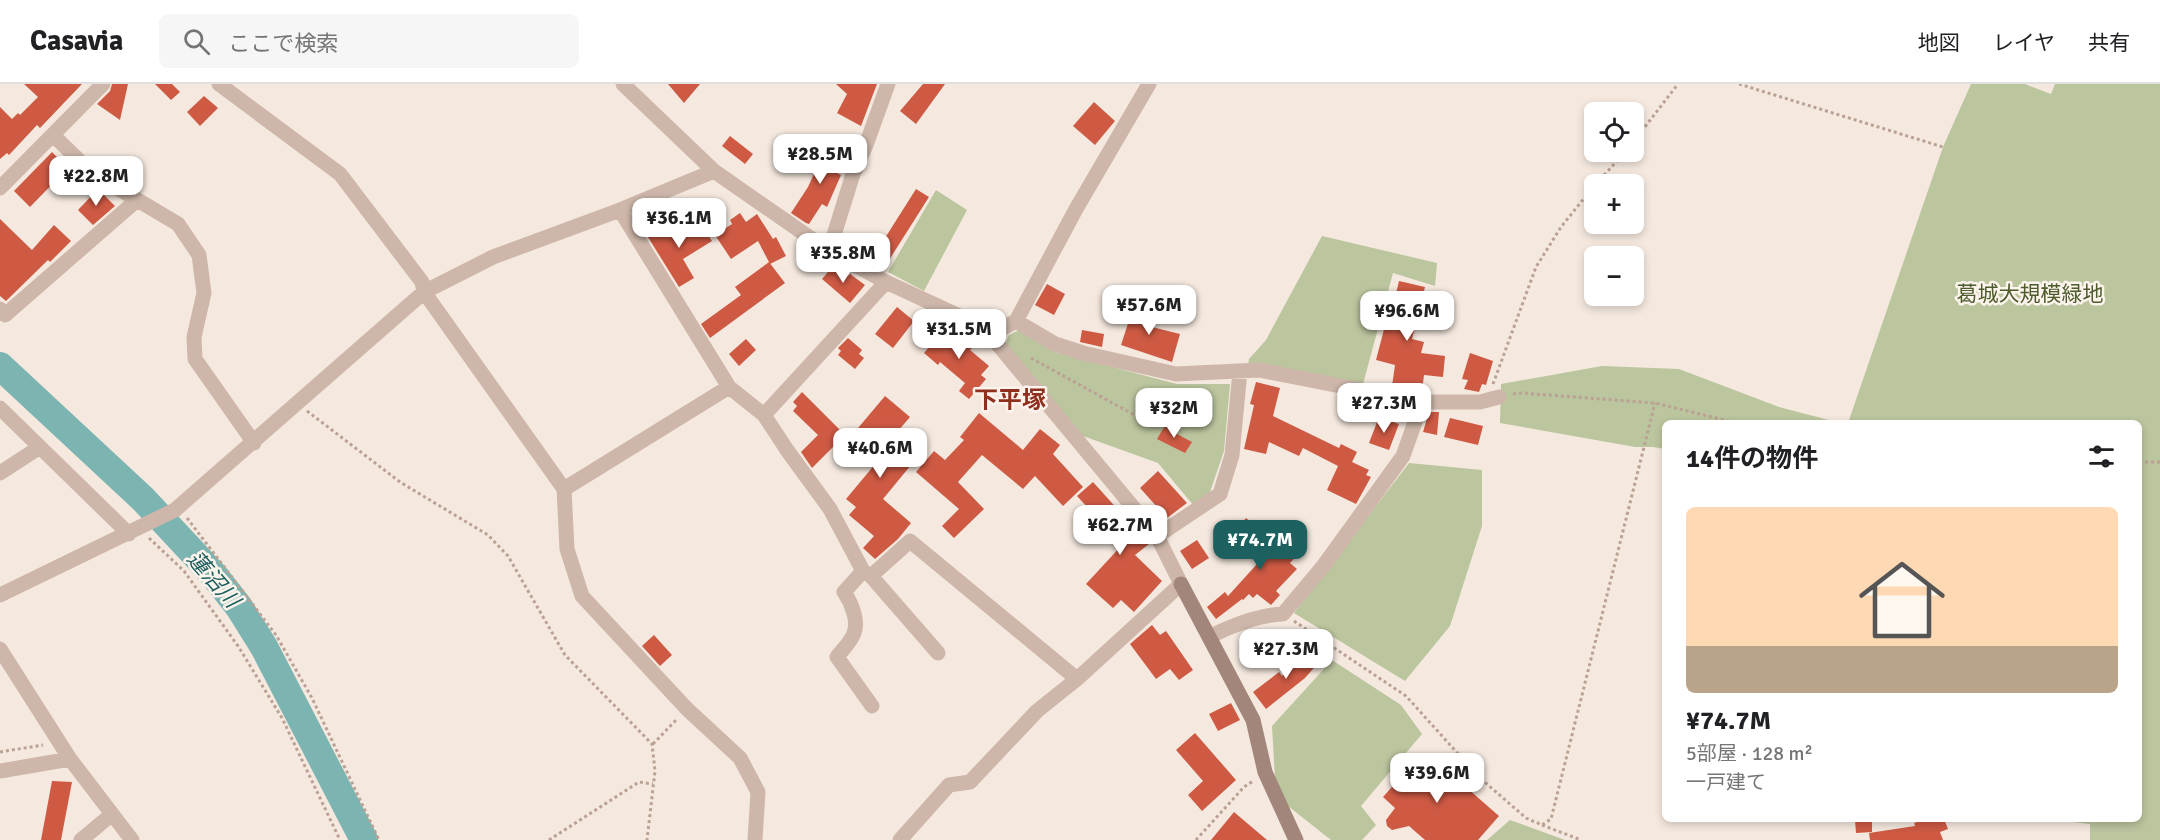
<!DOCTYPE html>
<html lang="ja">
<meta charset="utf-8">
<style>
:root{--surface:#fff;--page:#f6f6f6;--text:#202124;--muted:#757577;--line:#e0e0e0;--accent:#1c605f}
body{margin:0;font-family:Signika,"Noto Sans JP",sans-serif;background:var(--page);color:var(--text);height:100vh;display:flex;flex-direction:column;font-size:22px;white-space:nowrap}
*{box-sizing:border-box;margin:0}
p{font-size:20px;color:var(--muted)}
.icon{flex:none;width:33px;height:33px;fill:none;stroke:currentColor;stroke-width:2;stroke-linecap:round;stroke-linejoin:round}
.map{position:relative;flex:1;overflow:hidden}
.details{position:absolute;left:1662px;top:336px;width:480px;height:402px;display:flex;flex-direction:column;background:var(--surface);border-radius:9px;box-shadow:0 3px 9px #0003}
.details>*{flex:none}
.buttons{position:absolute;left:1584px;top:18px;display:grid;gap:12px}
.buttons a{display:grid;place-items:center;width:60px;height:60px;border-radius:9px;background:var(--surface);box-shadow:0 3px 9px #0003;font-size:30px}
.price{position:absolute;translate:-50% -51px;padding:0 14px;border-radius:12px;background:#fff;color:#222;font-size:20px;line-height:39px;filter:drop-shadow(0 2px 3px #0008)}
.price::after{content:'';position:absolute;left:50%;top:36px;width:18px;height:14px;margin-left:-9px;background:inherit;clip-path:polygon(0 0,100% 0,50% 100%)}
.price.selected{background:var(--accent);color:#fff}
ul{padding:0;list-style:none}
li{display:grid;align-content:center;gap:12px;height:318px;padding:0 24px}
li span{display:grid;place-items:center;height:186px;border-radius:9px;color:#555}
li>.icon{margin-inline-start:auto}
span .icon{width:108px;height:108px;fill:#fffc;stroke-width:1}
li b{font-size:26px}
h2{display:flex;justify-content:space-between;align-items:center;height:72px;padding:0 24px;font-size:26px}
header{display:flex;align-items:center;gap:36px;box-sizing:border-box;height:84px;padding:0 30px;background:var(--surface);border-bottom:2px solid var(--line)}
header strong{font-size:28px}
nav{display:flex;gap:33px;margin-inline-start:auto;font-size:21px}
.search{width:420px;height:54px;background:var(--page);display:flex;align-items:center;gap:15px;box-sizing:border-box;padding:0 21px;border-radius:9px;color:var(--muted);font-size:22px}
.map>svg:first-child{display:block}
.green{fill:#bbc59e}
.lines{fill:none;stroke-linecap:round;stroke-linejoin:round}
.river{stroke:#7cb4b2;stroke-width:28}
.building{fill:#ce5a44}
.path{stroke:#baa194;stroke-width:3;stroke-dasharray:3 3;stroke-linecap:butt}
.street{stroke:#ceb7aa;stroke-width:15}
.secondary{stroke:#a2867b;stroke-width:15}
.labels{text-anchor:middle;stroke-width:5;stroke-linejoin:round;paint-order:stroke}
.park-label{font-size:21px;fill:#4e5b2c;stroke:#fbf3ec}
.water-label{font-size:22px;font-style:italic;fill:#1c605f;stroke:#fbf3ec}
.quarter-label{font-size:24px;font-weight:bold;fill:#902f1d;stroke:#fbf3ec}
</style>
<header>
<strong>Casavia</strong>
<div class="search"><svg class="icon" aria-label="search" viewBox="0 0 24 24"><circle cx="10" cy="10" r="6"/><path d="M15 15l6 6"/></svg>ここで検索</div>
<nav><a>地図</a><a>レイヤ</a><a>共有</a></nav>
</header>
<div class="map">
<svg width="2160" height="756" viewBox="0 0 2160 756">
<rect width="100%" height="100%" fill="#f5e9df"/>
<path class="green" d="M1971,0H2025L2051,10L2055,0H2160V756H2090V740L2047,735H2139V339H1848L1943,63Z
M936,106L967,126L924,207L888,188Z
M1322,152L1437,179L1435,202L1393,189L1363,300L1248,281L1249,275L1266,256Z
M1019,246L1055,268L1177,300H1230L1224,367L1210,408L1194,422L1158,379L1083,352L1004,264L1009,251Z
M1602,282L1679,285L1779,323L1840,339H1665V365L1653,363H1635L1500,339L1501,300Z
M1409,379L1482,386V442L1450,542L1405,597L1294,529Z
M1332,576L1401,621L1422,650L1361,722L1376,741L1362,756H1331L1288,722L1275,695L1272,642Z
M1510,736L1565,756H1487Z"/>
<g class="lines">
<path class="river" d="M0,282L143,415L213,490L239,523L264,563L364,756"/>
</g>
<path class="building" d="M24,0H82L40,44L37,41L9,71L7,69L0,75V23L12,35L18,29L20,31L38,13Z
M112,0H128L120,36L97,20L110,7Z
M155,0H172L180,8L171,16Z
M668,0H700L684,19Z
M836,0H877L861,42L837,29L847,10Z
M923,0H945L916,40L900,27Z
M204,12L218,24L200,42L187,28Z
M1094,18L1115,37L1095,61L1073,42Z
M730,52L753,70L745,80L722,62Z
M828,59L845,68L835,88L841,91L827,123L822,120L809,140L806,139L791,129L808,103Z
M52,68L68,84L30,123L14,107Z
M98,105L115,122L93,141L78,126Z
M916,105L929,113L884,184L867,175L881,151L885,154Z
M740,129L746,138L757,130L773,155L776,153L786,172L770,180L758,157L731,175L715,151L732,140L730,136Z
M0,135L32,166L54,141L71,157L50,178L48,176L6,217L0,212Z
M698,136L712,157L683,175L694,194L679,203L646,150L663,140L670,153Z
M769,178L785,199L710,254L701,240L741,211L735,203Z
M834,181L848,192L850,190L865,201L850,219L822,195Z
M1399,197L1425,203L1412,255L1424,258L1421,269L1445,272L1443,293L1424,291L1422,307L1392,302L1395,281L1376,276L1388,230H1391Z
M1047,200L1065,210L1054,231L1035,221Z
M1134,221L1157,229L1152,243L1180,250L1172,278L1121,261Z
M897,223L914,237L893,264L875,250Z
M945,244L959,257L965,249L977,259L970,266L989,282L981,291L986,295L969,315L959,307L965,299L940,278L938,281L924,269Z
M1082,246L1104,250L1102,263L1080,258Z
M848,254L862,266L859,270L864,274L855,285L838,271L841,267L838,264Z
M746,255L756,266L739,282L729,270Z
M1470,269L1493,277L1486,301L1482,300L1479,308L1464,305L1468,296L1462,295Z
M1256,298L1280,304L1273,332L1339,364L1341,360L1357,368L1352,378L1369,386L1366,391L1371,393L1356,420L1327,406L1338,382L1303,364L1299,372L1269,358L1266,370L1244,365L1254,321L1250,320Z
M802,308L845,351L812,384L801,368L818,351L793,327L797,322L793,318Z
M885,312L910,333L886,361L911,381L883,415L911,439L898,455L875,475L863,464L874,452L849,431L856,423L846,415L881,373L853,350Z
M1429,328H1439L1437,351L1423,348Z
M979,329L1023,366L1040,345L1060,361L1053,370L1083,403L1063,422L1035,392L1023,405L982,371L958,398L984,425L954,454L942,442L959,425L916,388L934,367L945,376L964,356L960,353Z
M1379,333L1399,340L1389,366L1369,359Z
M1450,334L1483,342L1478,361L1444,353Z
M1166,340L1177,346L1175,349L1192,358L1185,369L1157,355Z
M1158,387L1187,419L1167,434L1140,404Z
M1093,398L1149,460L1135,471L1162,497L1134,528L1121,516L1113,524L1086,500L1122,461L1077,412Z
M1246,434L1266,451L1271,445L1298,470L1290,479L1297,485L1276,507L1280,511L1271,521L1257,510L1253,514L1249,510L1243,516L1242,515L1216,535L1207,523L1225,508L1228,512L1267,469L1238,444Z
M1197,456L1209,474L1192,485L1180,467Z
M1152,541L1160,551L1166,547L1193,586L1179,596L1170,585L1156,595L1130,560Z
M654,551L672,571L660,582L642,562Z
M1305,565L1320,577L1305,594L1266,625L1253,608L1279,588L1282,592Z
M1231,619L1240,636L1218,647L1209,630Z
M1195,649L1236,696L1202,727L1188,711L1203,697L1176,666Z
M1422,669L1443,688L1451,680L1464,691L1459,697L1499,732L1478,756H1425L1409,742L1392,746L1387,742L1386,736L1395,724L1383,713Z
M52,697L72,698L61,756H41Z
M1234,728L1267,756H1211Z
M1872,735V748L1856,749L1855,736Z
M1926,735H1944L1948,745L1940,748L1943,756H1870L1869,749L1915,742L1914,739Z"/>
<g class="lines">
<path class="path" d="M1739,0L1943,63
M1634,57L1678,0
M1596,100L1625,68
M1031,274L1158,344
M1493,300L1536,183L1561,143L1594,102
M1513,310L1521,309L1655,319L1736,339
M307,327L400,398L488,451L508,472L565,571L652,660L655,687L647,756
M2139,378H2160
M187,434L276,551L312,614L379,756
M149,454L184,487L238,562L282,634L340,756
M1294,537L1406,612L1480,694L1526,734L1542,741L1551,735L1655,319
M653,660L677,635
M0,668L43,661
M1542,741L1581,756
M549,756L639,698L653,700
M1196,756L1244,703L1253,697"/>
<path class="street" d="M219,0L340,90L422,198L424,208L564,405L567,465L582,512L687,625L740,674L758,708L755,756
M623,0L714,87L829,167L886,198L970,237L990,251L1157,452L1181,500L1077,595L1037,627L970,698L949,701L900,756
M53,51L92,89L178,140L199,171L204,209L194,253L195,275L254,359
M0,104L103,0
M620,126L729,303
M829,167L853,90L866,61L888,0
M0,225L5,231L137,116
M1016,237L1076,125L1149,0
M990,251L1016,237L1055,260L1083,269L1176,290L1259,286L1422,318H1480L1499,313
M0,324L129,450
M764,331L787,366L830,425L863,487L871,492L910,457L1077,595
M0,389L40,363
M564,405L729,303L764,331L886,198
M1157,452L1220,410L1232,371L1240,287
M863,487L844,508C851,518 859,537 854,549C851,558 842,566 837,573L872,622
M871,492L938,569
M0,511L175,426L424,208L493,173L620,126L714,87
M1209,553C1231,542 1257,531 1283,530L1324,481L1403,372L1422,318
M0,565L70,675L132,756
M0,687L70,675
M81,756L111,731"/>
<path class="secondary" d="M1181,500L1253,636L1265,688L1296,756"/>
</g>
<g class="labels">
<g class="park-label">
<text x="2030" y="217">葛城大規模緑地</text>
</g>
<g class="water-label">
<text transform="translate(214 495) rotate(49)" y="8">蓮沼川</text>
</g>
<g class="quarter-label">
<text x="1010" y="324">下平塚</text>
</g>
</g>
</svg>
<div class="buttons">
<a><svg class="icon" aria-label="locate" viewBox="0 0 24 24"><circle cx="12" cy="12" r="6"/><path d="M12 2v4M12 18v4M2 12h4M18 12h4"/></svg></a>
<a>+</a>
<a>−</a>
</div>
<b class="price" style="left:820px;top:101px">¥28.5M</b>
<b class="price" style="left:96px;top:123px">¥22.8M</b>
<b class="price" style="left:679px;top:165px">¥36.1M</b>
<b class="price" style="left:843px;top:200px">¥35.8M</b>
<b class="price" style="left:1149px;top:252px">¥57.6M</b>
<b class="price" style="left:1407px;top:258px">¥96.6M</b>
<b class="price" style="left:959px;top:276px">¥31.5M</b>
<b class="price" style="left:1384px;top:350px">¥27.3M</b>
<b class="price" style="left:1174px;top:355px">¥32M</b>
<b class="price" style="left:880px;top:395px">¥40.6M</b>
<b class="price" style="left:1120px;top:472px">¥62.7M</b>
<b class="price selected" style="left:1260px;top:487px">¥74.7M</b>
<b class="price" style="left:1286px;top:596px">¥27.3M</b>
<b class="price" style="left:1437px;top:720px">¥39.6M</b>
<section class="details">
<h2>14件の物件<svg class="icon" aria-label="filters" viewBox="0 0 24 24"><path d="M4 7h16M4 17h16"/><circle cx="9" cy="7" r="2"/><circle cx="15" cy="17" r="2"/></svg></h2>
<ul>
<li><span style="background:linear-gradient(#ffd9b3 75%,#b9a48a 0)"><svg class="icon" aria-label="home" viewBox="0 0 24 24"><path d="M3 11l9-7 9 7M6 9v11h12V9"/></svg></span><div><b>¥74.7M</b><p>5部屋 · 128 m²</p><p>一戸建て</p></div></li>
</ul>
</section>
</div>
